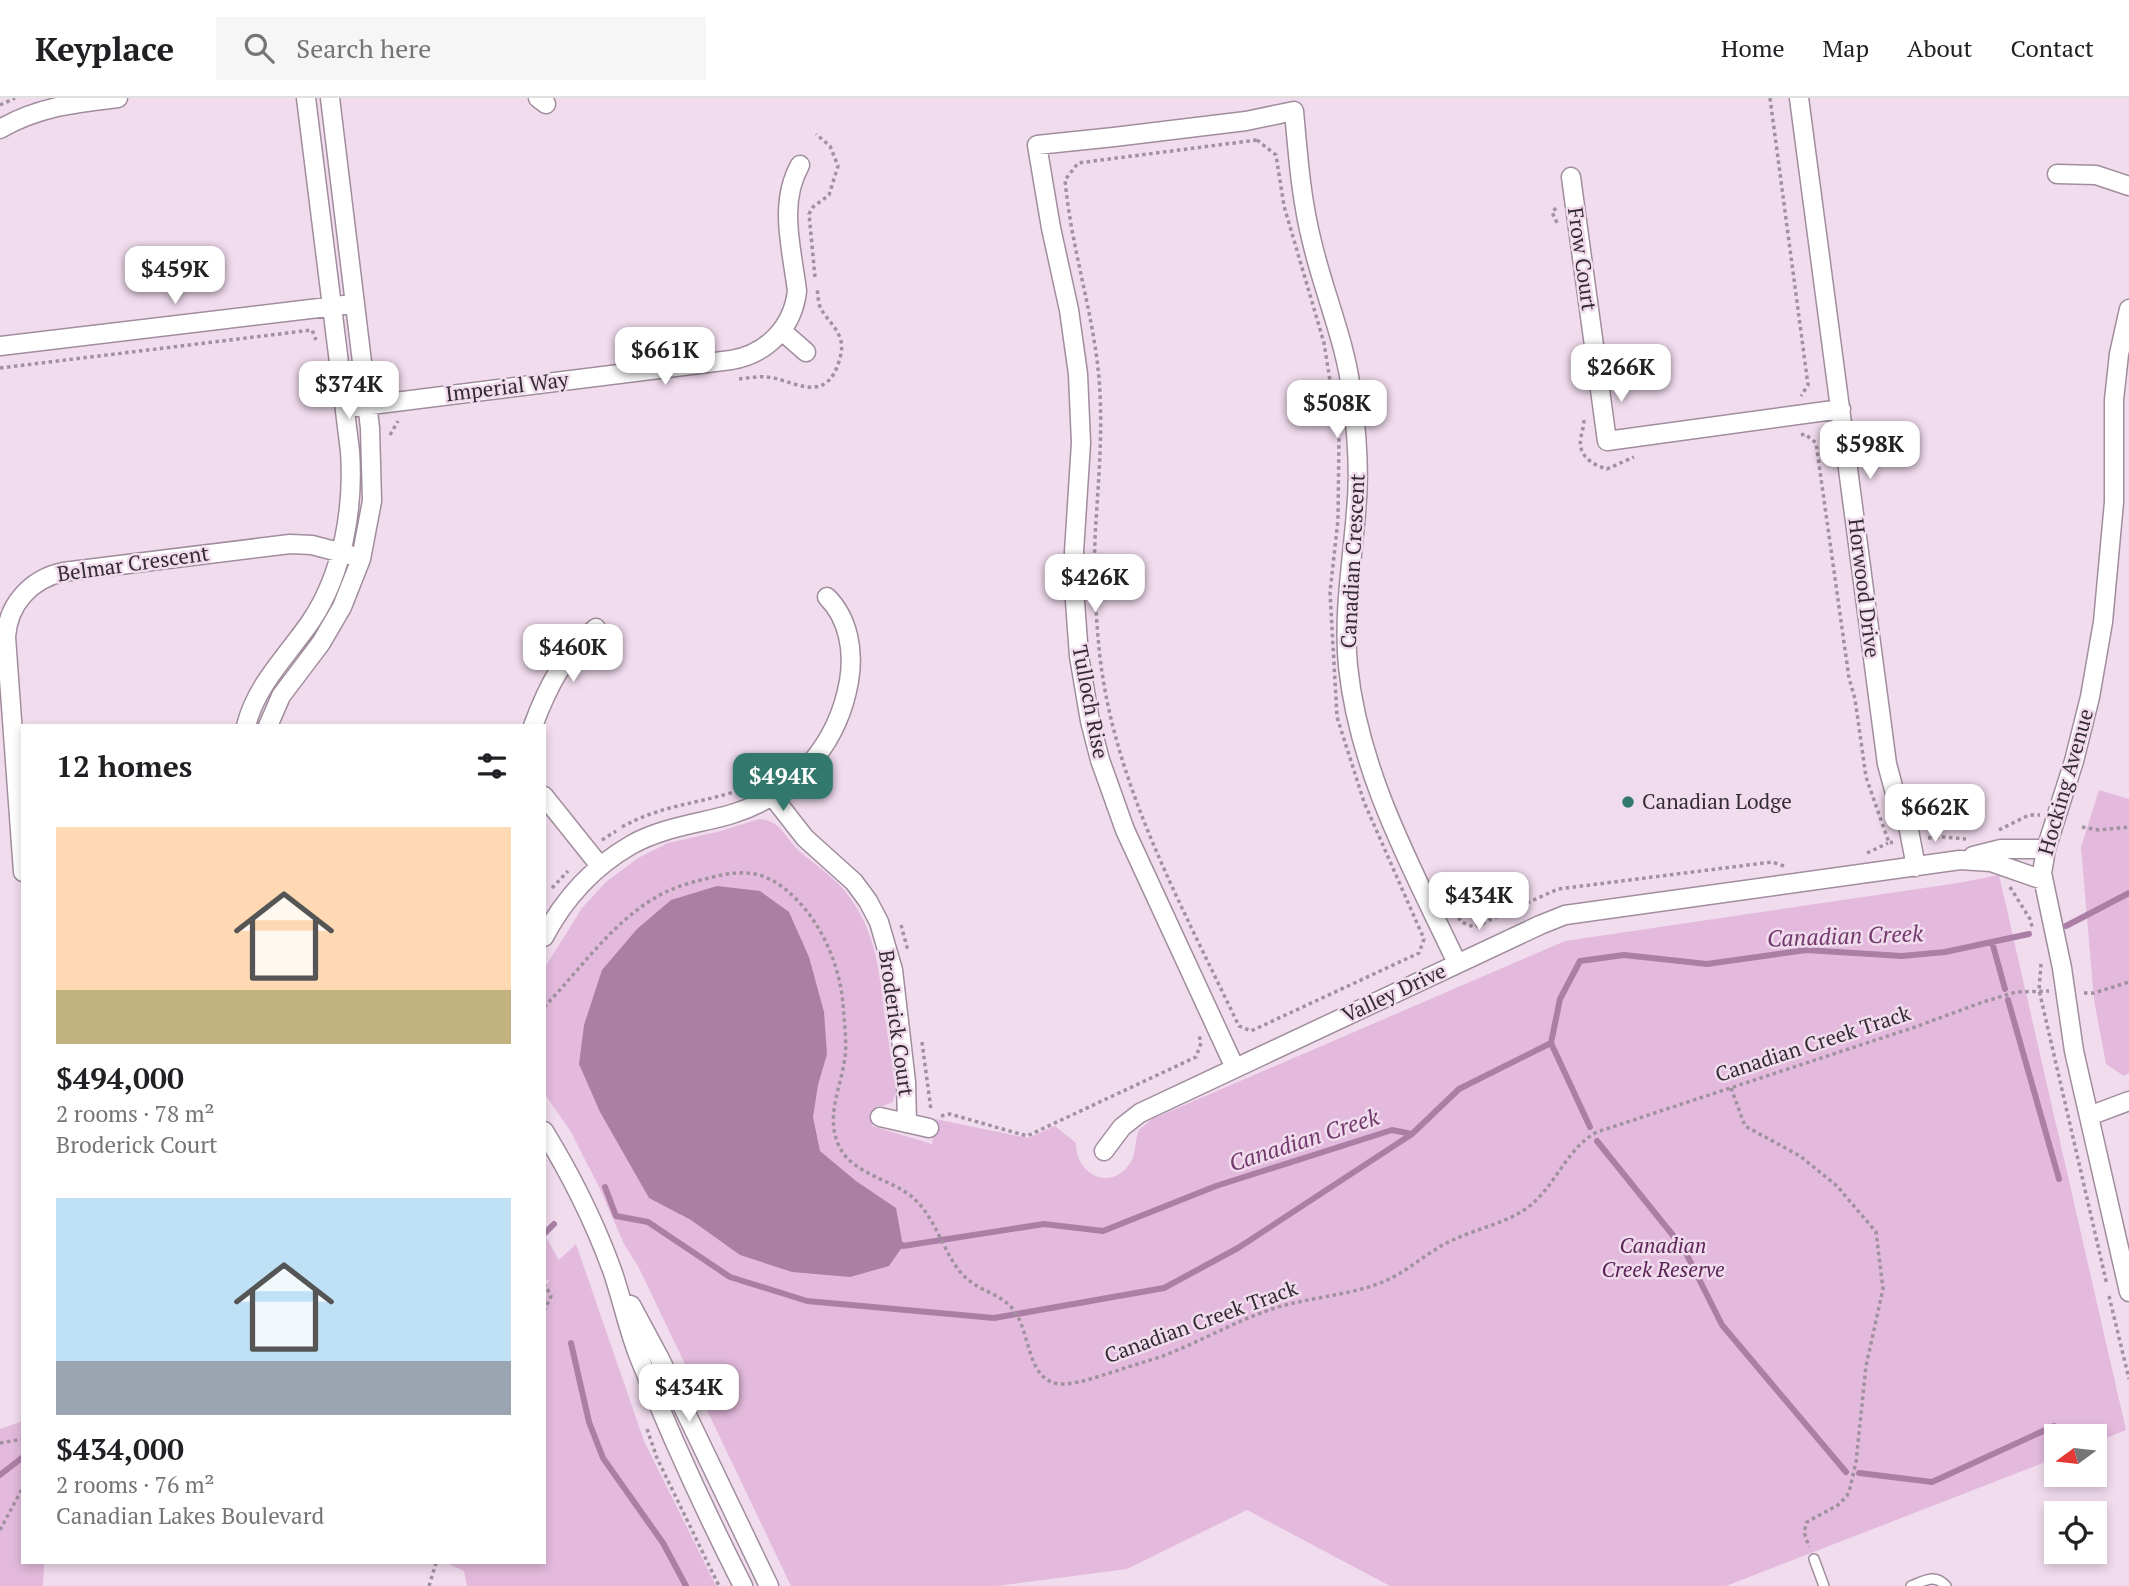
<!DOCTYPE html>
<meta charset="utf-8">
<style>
:root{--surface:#fff;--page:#f6f6f6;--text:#202124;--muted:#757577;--line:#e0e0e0;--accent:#33786c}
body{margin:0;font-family:"PT Serif",serif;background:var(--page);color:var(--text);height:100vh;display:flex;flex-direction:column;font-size:26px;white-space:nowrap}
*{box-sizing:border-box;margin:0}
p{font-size:23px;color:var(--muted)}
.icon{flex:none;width:38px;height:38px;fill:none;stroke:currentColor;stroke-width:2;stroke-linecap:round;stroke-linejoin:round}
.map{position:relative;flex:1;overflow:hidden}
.sheet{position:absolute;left:21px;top:626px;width:525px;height:840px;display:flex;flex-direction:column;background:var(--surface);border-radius:0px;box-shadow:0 4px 10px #0003}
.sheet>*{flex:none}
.needle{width:46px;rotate:255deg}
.fabs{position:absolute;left:2044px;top:1326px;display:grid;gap:14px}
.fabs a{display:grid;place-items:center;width:63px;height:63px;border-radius:0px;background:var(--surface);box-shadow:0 4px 10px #0003;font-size:35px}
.price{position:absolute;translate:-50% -60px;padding:0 16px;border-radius:14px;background:#fff;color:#222;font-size:23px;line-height:46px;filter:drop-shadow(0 2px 4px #0008)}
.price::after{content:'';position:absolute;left:50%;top:42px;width:21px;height:16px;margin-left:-10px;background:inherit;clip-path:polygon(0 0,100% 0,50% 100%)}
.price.on{background:var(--accent);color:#fff}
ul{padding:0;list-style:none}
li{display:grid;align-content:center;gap:14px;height:371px;padding:0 35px}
li span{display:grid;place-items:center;height:217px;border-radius:0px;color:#555}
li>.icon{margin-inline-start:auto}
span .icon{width:126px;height:126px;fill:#fffc;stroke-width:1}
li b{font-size:30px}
h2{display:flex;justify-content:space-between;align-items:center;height:84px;padding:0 35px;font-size:30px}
header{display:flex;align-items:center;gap:42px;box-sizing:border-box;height:98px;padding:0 35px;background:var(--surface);border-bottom:2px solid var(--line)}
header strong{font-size:33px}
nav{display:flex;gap:38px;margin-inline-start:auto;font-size:24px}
.search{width:490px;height:63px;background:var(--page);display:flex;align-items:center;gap:18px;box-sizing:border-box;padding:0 24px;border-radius:0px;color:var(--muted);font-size:26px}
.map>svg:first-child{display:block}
.green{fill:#e3badd}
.water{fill:#ab7fa5}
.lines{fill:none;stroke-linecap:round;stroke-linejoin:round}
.stream{stroke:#ab7fa5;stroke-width:6}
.service-casing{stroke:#a08d9d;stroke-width:12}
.minor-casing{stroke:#a08d9d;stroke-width:21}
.path{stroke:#a0919e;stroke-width:3.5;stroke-dasharray:3.5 3.5;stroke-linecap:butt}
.service{stroke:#fff;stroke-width:9}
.minor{stroke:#fff;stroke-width:18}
.poi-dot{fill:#33786c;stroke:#f1dcee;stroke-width:2.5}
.labels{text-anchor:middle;stroke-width:5;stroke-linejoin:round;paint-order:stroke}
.street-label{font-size:21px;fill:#342c33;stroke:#f1dcee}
.poi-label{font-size:21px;fill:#342c33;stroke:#f1dcee;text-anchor:start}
.park-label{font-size:21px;font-style:italic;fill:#5c2457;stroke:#f1dcee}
.water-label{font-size:23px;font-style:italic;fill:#72396c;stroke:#f1dcee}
</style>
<header>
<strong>Keyplace</strong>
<div class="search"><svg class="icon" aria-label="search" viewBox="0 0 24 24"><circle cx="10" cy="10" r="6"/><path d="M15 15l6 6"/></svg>Search here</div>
<nav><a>Home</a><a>Map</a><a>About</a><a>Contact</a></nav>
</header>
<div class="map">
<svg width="2129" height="1488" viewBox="0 0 2129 1488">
<rect width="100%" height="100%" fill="#f1dcee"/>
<path class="green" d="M2099,692L2129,701V975L2124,978L2106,966L2094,902L2081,749Z
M759,721C782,723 784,739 799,753C814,766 831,777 844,792C874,828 879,868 884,912C888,939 892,966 896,992L893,1004L883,1008H877L872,1028L932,1046L935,1021L1028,1040L1055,1028L1076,1045C1075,1074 1107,1094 1128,1068C1137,1058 1134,1043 1139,1032L1152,1021L1565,843L1958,785L1999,777L2126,1332L2095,1345V1339H2056V1360L1726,1488H1390L1247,1412L1127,1471L997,1488H791L639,1170L624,1146L599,1089L571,1034L544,995V871L582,810L606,784L638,760L668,745L721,733Z
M544,1136L559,1162L576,1146L644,1343L716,1488H467L464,1473L447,1465H544V1193L550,1181L544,1184Z
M23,1323V1465H44L43,1488H0V1331Z"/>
<path class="water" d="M717,788L760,793L789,814L809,859L824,914L827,956L818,987L813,1019L820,1053L856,1083L896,1110L903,1148L889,1168L850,1179L792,1174L740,1157L691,1122L649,1100L600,1014L579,966L584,927L602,872L637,831L671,802Z"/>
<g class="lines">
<path class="stream" d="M2066,828L2129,795
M1992,844L2005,891
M2008,902L2059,1081
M1551,945L1590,1029
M1597,1043L1684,1151L1722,1227L1846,1374
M605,1089L616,1118L648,1124L730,1179L807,1203L994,1220L1164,1190L1238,1150L1412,1036
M544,1136L554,1126
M898,1144L903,1148L1044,1126L1103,1133L1216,1088L1392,1032L1412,1036L1459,991L1551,945L1560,901L1580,863L1624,857L1707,866L1806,852L1902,858L1945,854L2029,836
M571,1245L589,1324L603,1360L663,1445L686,1488
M1859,1375L1932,1384L2054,1328
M0,1377L23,1359"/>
<defs>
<path id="service" d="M1814,1461L1824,1488
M1911,1488C1924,1483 1935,1475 1946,1488"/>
<path id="minor" d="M538,0L546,6
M1799,0L1887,666L1894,692L1908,727L1916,769
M0,31C38,9 75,5 118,0
M2057,76L2096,77L2129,88
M1571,79L1607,343L1841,311
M2129,211L2119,256L2114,302V404L2103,524L2090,599L2074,663L2046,751L2042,775L2062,870L2074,953L2129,1194
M782,233L806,254
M0,248L344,207
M355,309L731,262C767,256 793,229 797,193C792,151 778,106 800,67
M246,628C256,587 287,558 311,523C343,475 354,410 350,353L306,0
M268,628L281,598L321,545L342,509L361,461L372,403L370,330L330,0
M533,628C547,590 564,556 596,530
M544,698L600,768
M773,699L805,740L854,784L868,803L879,824L893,872L906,984L907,1025
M1973,758L2001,751H2046
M23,774L6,539C8,506 31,481 63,474L290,446L312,447L350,457
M544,839C564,801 593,769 631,747C663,729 698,726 732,716C794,697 838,647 849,583C854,554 849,521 827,499
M1235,970L1125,732L1100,662L1090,623L1079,558L1074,490V454L1081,345L1078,276L1069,212L1051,130L1037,47L1114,39L1246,23L1294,13C1298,57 1301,101 1312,144C1324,196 1346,244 1352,298C1357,336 1360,376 1356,414C1352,466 1343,516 1348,568C1359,675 1412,770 1457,865
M2089,1018L2129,1003
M880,1019L929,1030
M544,1033C571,1077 594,1123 612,1172C622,1201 628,1231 639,1259C670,1337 705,1413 743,1488
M1104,1053L1122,1029L1140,1015L1540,827L1565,817L1960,762L1991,764L2043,782
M631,1207L660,1261L769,1488"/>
</defs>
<use href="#service" class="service-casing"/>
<use href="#minor" class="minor-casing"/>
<path class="path" d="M1770,0L1808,287L1801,298
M0,7L15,0
M1257,42L1276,57L1284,108L1324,245L1339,339L1338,422L1330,494L1337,619L1364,704L1424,841L1419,855L1251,933L1239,928L1235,920C1179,802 1112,682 1099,550C1095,508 1093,465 1096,423C1099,375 1103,328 1099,280C1093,213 1071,149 1065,82L1078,65Z
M1556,110L1552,114L1558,127
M815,179L809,116L813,109L829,97L838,68L830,48L816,36
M0,270L312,232L316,242
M739,281C748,280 758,278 766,279C790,280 822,307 837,269C840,261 843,252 841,243C838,230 827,222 821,211C818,205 818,197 817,190
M1584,322C1584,328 1582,333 1581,339C1577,357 1592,367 1607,371L1634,359
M390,337L398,323
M1801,337L1805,336L1816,345L1849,580L1855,601L1866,679L1889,745L1893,744
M622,729C659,708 695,706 734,694
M2082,729L2099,732L2129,729
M1999,732L2029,717H2040
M1928,740L1943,739L1966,741
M602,742L616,733
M1867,755L1888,745
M2010,789L2030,821L2033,832
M552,790L568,773
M1454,817L1457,816L1461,824L1474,829L1558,791L1772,764L1784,768
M901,827L908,853
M2041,866L2039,892L2107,1187
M2084,895H2094L2129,884
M544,909C580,872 612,824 658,798C674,789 692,784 709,780C747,770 769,773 798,803C823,829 840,869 843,906C844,922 847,942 845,959C841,990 825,1018 839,1048C851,1074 885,1080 907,1095C935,1114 941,1152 962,1176C976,1192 999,1195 1012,1210C1032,1232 1025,1287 1064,1286C1082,1285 1099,1278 1116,1273C1130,1268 1145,1264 1160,1259C1198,1245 1233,1224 1272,1211C1308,1199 1348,1198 1383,1184C1409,1173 1429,1152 1455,1141C1479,1130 1510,1124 1531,1107C1556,1086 1568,1049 1597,1034L1915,929L1983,904L2016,894L2049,893
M922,944L931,1012
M1731,990L1745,1028L1800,1058L1837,1088L1876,1134L1883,1191L1866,1268L1856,1364L1850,1390L1847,1398L1838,1407L1807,1424L1804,1434L1809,1449
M941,1018L950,1016L1027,1038L1196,959L1201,945L1199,937
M544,1185L551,1198L544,1213
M2109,1198L2129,1281
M647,1331L657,1360L719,1488
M0,1345L23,1341
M0,1432L23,1389
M429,1488L436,1465"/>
<use href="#service" class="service"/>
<use href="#minor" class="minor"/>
</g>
<circle class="poi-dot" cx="1628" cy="704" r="7"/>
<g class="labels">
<g class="street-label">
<text transform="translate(1582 161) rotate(82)" y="7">Frow Court</text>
<text transform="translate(507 289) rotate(-7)" y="7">Imperial Way</text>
<text transform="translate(1353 463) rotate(-87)" y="7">Canadian Crescent</text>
<text transform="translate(133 466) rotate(-8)" y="7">Belmar Crescent</text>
<text transform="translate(1864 490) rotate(83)" y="7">Horwood Drive</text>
<text transform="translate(1090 604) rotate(79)" y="7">Tulloch Rise</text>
<text transform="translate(2066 684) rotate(-74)" y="7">Hocking Avenue</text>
<text transform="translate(1394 895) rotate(-25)" y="7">Valley Drive</text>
<text transform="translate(896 925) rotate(82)" y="7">Broderick Court</text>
<text transform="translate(1813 946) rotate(-18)" y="7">Canadian Creek Track</text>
<text transform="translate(1201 1224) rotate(-20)" y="7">Canadian Creek Track</text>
</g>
<g class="poi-label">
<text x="1642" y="711">Canadian Lodge</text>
</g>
<g class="park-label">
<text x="1663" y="1155">Canadian<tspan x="1663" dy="24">Creek Reserve</tspan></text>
</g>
<g class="water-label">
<text transform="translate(1845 838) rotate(-2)" y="8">Canadian Creek</text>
<text transform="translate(1304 1042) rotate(-18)" y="8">Canadian Creek</text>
</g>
</g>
</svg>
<div class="fabs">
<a><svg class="needle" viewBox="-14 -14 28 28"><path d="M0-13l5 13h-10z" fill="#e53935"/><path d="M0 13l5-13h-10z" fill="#757577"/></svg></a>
<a><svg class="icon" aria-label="locate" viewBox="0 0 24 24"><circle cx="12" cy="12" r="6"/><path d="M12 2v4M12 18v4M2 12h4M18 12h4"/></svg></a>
</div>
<b class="price" style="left:175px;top:208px">$459K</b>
<b class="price" style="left:665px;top:289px">$661K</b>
<b class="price" style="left:1621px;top:306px">$266K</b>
<b class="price" style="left:349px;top:323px">$374K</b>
<b class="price" style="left:1337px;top:342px">$508K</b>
<b class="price" style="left:1870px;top:383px">$598K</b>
<b class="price" style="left:1095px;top:516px">$426K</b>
<b class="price" style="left:573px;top:586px">$460K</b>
<b class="price on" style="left:783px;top:715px">$494K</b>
<b class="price" style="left:1935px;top:746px">$662K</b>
<b class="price" style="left:1479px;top:834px">$434K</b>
<b class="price" style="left:689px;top:1326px">$434K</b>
<section class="sheet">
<h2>12 homes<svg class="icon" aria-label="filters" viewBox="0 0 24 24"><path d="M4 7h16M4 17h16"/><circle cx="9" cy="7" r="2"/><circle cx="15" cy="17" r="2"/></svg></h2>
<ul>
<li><span style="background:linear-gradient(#ffd9b3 75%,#c2b280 0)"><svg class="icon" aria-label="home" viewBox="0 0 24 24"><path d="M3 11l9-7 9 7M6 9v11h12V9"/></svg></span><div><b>$494,000</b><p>2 rooms · 78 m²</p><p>Broderick Court</p></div></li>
<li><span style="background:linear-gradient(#bfe0f5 75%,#9aa5b1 0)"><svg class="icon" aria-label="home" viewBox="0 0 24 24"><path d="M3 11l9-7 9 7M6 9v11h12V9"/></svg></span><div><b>$434,000</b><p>2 rooms · 76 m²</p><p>Canadian Lakes Boulevard</p></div></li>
</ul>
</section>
</div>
